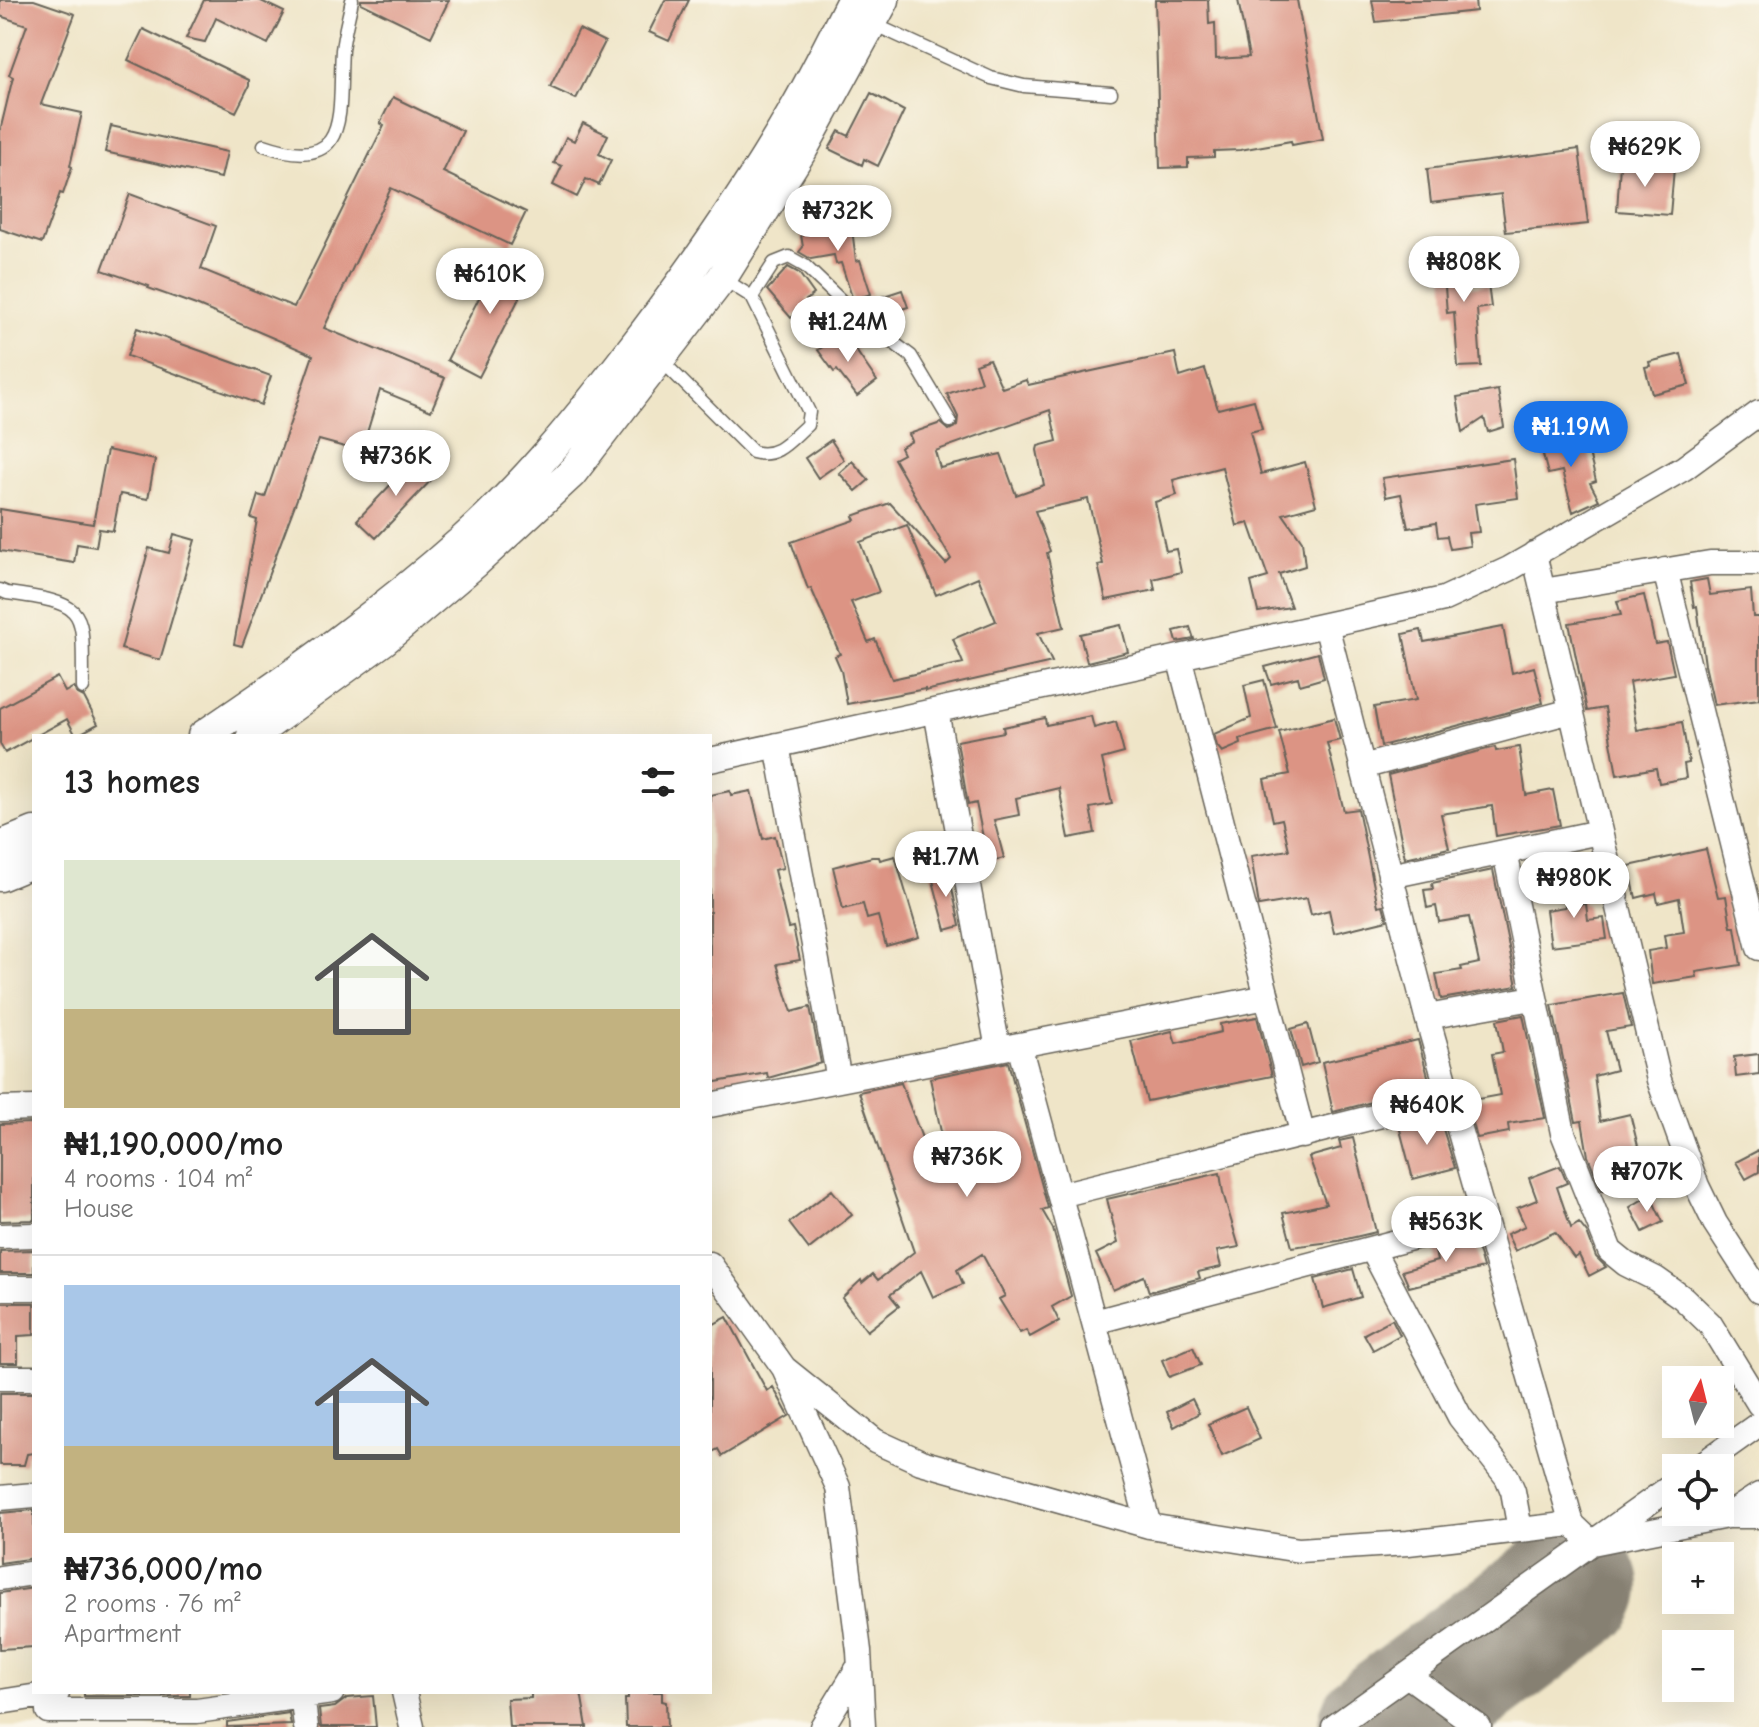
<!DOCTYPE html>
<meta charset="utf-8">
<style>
:root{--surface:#fff;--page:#f6f6f6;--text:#222;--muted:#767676;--line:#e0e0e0;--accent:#1a73e8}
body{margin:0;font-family:"Comic Neue",sans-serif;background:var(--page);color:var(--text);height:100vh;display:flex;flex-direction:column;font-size:30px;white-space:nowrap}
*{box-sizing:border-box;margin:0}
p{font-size:26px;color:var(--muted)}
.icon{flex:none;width:44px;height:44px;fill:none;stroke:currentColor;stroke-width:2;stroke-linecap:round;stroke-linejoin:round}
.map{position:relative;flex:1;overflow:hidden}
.panel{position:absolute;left:32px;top:734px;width:680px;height:960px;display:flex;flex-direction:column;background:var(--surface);border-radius:0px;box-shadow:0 8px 32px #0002}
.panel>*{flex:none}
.needle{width:52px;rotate:7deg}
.fabs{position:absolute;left:1662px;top:1366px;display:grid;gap:16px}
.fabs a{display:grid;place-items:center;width:72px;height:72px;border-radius:0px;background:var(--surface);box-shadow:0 8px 32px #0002;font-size:40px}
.price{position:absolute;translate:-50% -68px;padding:0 18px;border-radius:28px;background:#fff;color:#222;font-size:26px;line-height:52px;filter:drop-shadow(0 2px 4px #0008)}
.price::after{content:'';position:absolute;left:50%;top:48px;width:24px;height:18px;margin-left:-12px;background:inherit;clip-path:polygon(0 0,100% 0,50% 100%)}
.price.on{background:var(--accent);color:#fff}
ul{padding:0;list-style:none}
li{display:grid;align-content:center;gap:16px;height:424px;padding:0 32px}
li+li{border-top:2px solid var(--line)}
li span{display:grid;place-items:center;height:248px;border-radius:0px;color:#555}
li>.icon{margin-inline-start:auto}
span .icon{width:144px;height:144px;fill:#fffc;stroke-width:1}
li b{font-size:34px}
h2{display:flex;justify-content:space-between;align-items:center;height:96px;padding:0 32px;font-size:34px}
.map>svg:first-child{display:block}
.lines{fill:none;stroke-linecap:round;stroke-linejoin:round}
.runway{stroke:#868072;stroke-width:134}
.building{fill:#dc9484;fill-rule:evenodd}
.service-casing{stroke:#666258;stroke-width:15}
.minor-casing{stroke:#666258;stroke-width:27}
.tertiary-casing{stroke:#666258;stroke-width:33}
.service{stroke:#fff;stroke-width:12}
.minor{stroke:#fff;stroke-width:24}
.tertiary{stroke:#fff;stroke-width:30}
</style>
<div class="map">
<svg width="1759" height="1727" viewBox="0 0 1759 1727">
<rect width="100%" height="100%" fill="#fbf7ec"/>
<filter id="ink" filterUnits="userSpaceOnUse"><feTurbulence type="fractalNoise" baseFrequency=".0125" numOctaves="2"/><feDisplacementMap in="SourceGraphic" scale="16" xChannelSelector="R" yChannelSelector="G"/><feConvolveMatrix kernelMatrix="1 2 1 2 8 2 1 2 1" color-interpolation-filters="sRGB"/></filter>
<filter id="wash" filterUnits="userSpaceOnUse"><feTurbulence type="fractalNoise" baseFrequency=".006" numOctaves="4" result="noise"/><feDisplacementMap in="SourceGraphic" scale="32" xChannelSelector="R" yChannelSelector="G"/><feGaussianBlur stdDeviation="1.8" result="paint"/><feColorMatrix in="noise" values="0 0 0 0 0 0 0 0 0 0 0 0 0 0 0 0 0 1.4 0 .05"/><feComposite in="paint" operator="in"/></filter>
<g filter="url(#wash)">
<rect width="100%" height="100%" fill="#efe5c8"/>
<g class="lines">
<path class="runway" d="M1385,1727L1573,1587"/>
</g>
<g id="blocks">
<path class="building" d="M0,0H34L75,14L41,104L82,113L70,166L72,167L63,194L60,193L42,243L0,229V131L13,77L9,75L27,25L0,16Z
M204,0H259L284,12L268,44L216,18L205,42L186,38Z
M361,0H449L431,37L361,3Z
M665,0H689L669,41L649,32Z
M1155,0H1208L1209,24L1215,23L1216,59L1249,57L1238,0H1297L1323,139L1292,145L1291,141L1240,150L1214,151V157L1188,158V167L1160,168Z
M1372,0H1475L1476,11L1376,22Z
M143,29L249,80V86L236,112L128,60Z
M579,29L605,42L576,99L550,87Z
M871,93L904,111L878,166L864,159L862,165L829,149L839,131L849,136Z
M393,97L463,131L443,172L526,212L510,245L391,188L324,328L445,378L431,411L380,390L366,436L363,435L361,441L355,439L352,449L319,440L242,646L234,644L257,520L251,518L258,495L265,497L313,355L196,305L148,288L149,286L102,270L130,194L216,226L201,269L294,307L384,125L380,123Z
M583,123L608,135L599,154L611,160L599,185L586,179L577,197L553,185L562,166L554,163L566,137L574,141Z
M111,126L227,152L221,178L105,152Z
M1579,149L1588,224L1506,232L1501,194L1431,203L1427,169Z
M1620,164L1674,168L1670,215L1617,211Z
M824,217L851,221L856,261L860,260L871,294L861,297V299L853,300L841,263L836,264L834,255L811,259L799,252L803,247L801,235L827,230Z
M1466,245L1470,287L1488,284L1491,307L1477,309L1481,366L1458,367L1454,312L1447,313L1442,248Z
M501,255L533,271L479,377L447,360Z
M788,267L799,273L814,294L806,300L810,304L791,318L767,290Z
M902,290L908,307L875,317L865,309L863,303Z
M137,328L271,376L261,405L127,356Z
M844,333L877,381L857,396L837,370L834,372L818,350Z
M1175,353L1180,377L1205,369L1218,409L1254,400L1262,429L1250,432L1261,474L1305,462L1316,505L1283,514L1302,541L1305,566L1279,574L1291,607L1258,612L1251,582L1268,577L1249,523L1237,526L1222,467L1173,480L1177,495L1155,502L1166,551L1176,549L1181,572L1153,579L1155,590L1106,600L1098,565L1103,564L1088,499L1035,511L1050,551L1047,553L1064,627L1038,633L1052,662L925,691V689L847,704L841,670L835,656L840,654L811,588L808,589L791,542L855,520L853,516L890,503L946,564L951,559L894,459L903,454L900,448L912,441L909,434L941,423L949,430L957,426L958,417L947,394L981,382L975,364L989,359L1002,388L1026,380L1028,385ZM1050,410L1057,441L1038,446L1037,450L1044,485L1016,495L1001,454L940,468L935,451ZM907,525L936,595L978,577L996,621L953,639L963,663L892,679L875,639L868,642L851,602L879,592L860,542Z
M1681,354L1689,385L1652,394L1645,367L1650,366L1649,362Z
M1498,390L1504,427L1488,432L1484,418L1463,432L1457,397Z
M1565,434L1567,450L1587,445L1596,481L1590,483L1599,500L1573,512L1562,471L1548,474L1538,436Z
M831,440L844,460L818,478L805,458Z
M107,450L155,460L148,499L120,494L113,531L99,529L96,547L77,544L74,563L0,551V509L93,524Z
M417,457L436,475L376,538L357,520Z
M1513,459L1518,498L1475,504L1479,532L1468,533L1470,546L1450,549L1447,536L1438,537L1436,523L1408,528L1401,494L1386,497L1382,478Z
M852,461L869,480L856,491L839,473Z
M174,534L195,540L160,660L121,649L149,548L169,553Z
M1707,579L1710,595L1751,590L1753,617H1759V699L1714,705L1705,665L1697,606L1694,607L1690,582Z
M1644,595L1655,644L1667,642L1674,674L1629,682L1637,730L1682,722L1689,763L1684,764L1686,778L1659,783L1656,768L1617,775L1605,708L1587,711L1569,623L1621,615L1617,601Z
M1121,625L1128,652L1087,662L1080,634Z
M1190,627L1194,639L1177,642L1174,631Z
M1503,627L1512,673L1534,667L1543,703L1381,746L1374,707L1416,700L1403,634L1421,630L1424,642Z
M1318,653L1324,678L1300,685L1298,677L1271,684L1265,667Z
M57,677L65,692L74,687L76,693L84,697L98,724L76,736L67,719L5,753L0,744V708Z
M1264,680L1277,729L1240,739L1241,744L1222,752L1217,746L1214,734L1251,718L1244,685Z
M1091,716L1094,728L1116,722L1124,753L1102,759L1112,804L1090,808L1095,833L1069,838L1059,788L1016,798L1019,815L994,820L1004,858L988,862L976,803L968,805L957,741L1004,732L1003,727L1045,718L1046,725Z
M1334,718L1340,740L1327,743L1344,811L1358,809L1378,906L1383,905L1387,920L1334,933L1329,910L1311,915L1307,898L1259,906L1251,856L1289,850L1282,819L1273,821L1264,779L1290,774L1279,732Z
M1495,747L1496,751L1519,747L1526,795L1553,790L1560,825L1496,836L1492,806L1441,814L1449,848L1405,858L1388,775Z
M730,791L731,795L751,791L763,839L775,836L783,868L774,870L788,928L793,927L800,960L777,964L792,1012L810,1007L821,1063L768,1078L767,1073L710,1083V795Z
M1706,849L1718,897L1726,896L1731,927H1735L1741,965L1696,972L1697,977L1652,984L1648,951L1666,948L1664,935L1684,932L1679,898L1658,903L1656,893L1636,898L1629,866Z
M895,856L919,937L886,946L878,916L867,919L863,904L843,909L833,867L872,857H879L880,860Z
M948,869L960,926L946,930L931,873Z
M1493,870L1517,986L1441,999L1436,974L1462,970L1461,967L1479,963L1469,917L1439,922L1436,906L1427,908L1424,890L1433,889L1432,883Z
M1580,879L1582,904H1586L1588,920L1604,918L1607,939L1551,946L1546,910L1565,907L1564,880Z
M1623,993L1631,1027L1606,1031L1616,1070L1594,1076L1600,1121L1630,1114L1640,1154L1653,1149L1659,1165L1602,1191L1588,1156L1582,1121L1576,1122L1552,1005Z
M1523,1015L1545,1118L1508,1124L1509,1132L1477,1138L1467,1101L1500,1095L1492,1054L1503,1052L1497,1020Z
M1257,1017L1272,1076L1147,1101L1131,1041L1172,1031L1176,1043L1221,1032L1220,1024Z
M1308,1024L1318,1062L1301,1067L1291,1029Z
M1418,1040L1431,1087L1333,1112L1322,1062Z
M1759,1054V1074L1736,1077L1734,1057Z
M1008,1062L1048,1208L1042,1210L1053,1229L1071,1296L1052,1307L1059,1321L1030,1337L1026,1330L1020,1333L999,1299L1005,1296L982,1254L957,1270L963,1284L933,1297L921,1271L890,1295L899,1306L867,1331L842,1298L861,1280L862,1283L873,1274L878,1280L914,1252L859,1092L901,1083L938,1180L950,1176L930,1078Z
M1439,1116L1455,1168L1413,1179L1399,1126Z
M34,1123V1220L0,1221V1124Z
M1353,1138L1376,1232L1338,1241L1292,1247L1283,1213L1326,1204L1309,1157L1341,1148L1339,1141Z
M1759,1150V1172L1746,1179L1736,1162Z
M1560,1166L1567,1183L1557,1187L1571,1228L1579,1223L1587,1233L1596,1257L1606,1267L1589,1276L1579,1255L1574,1258L1555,1232L1515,1251L1507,1234L1525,1226L1517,1208L1537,1200L1529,1178Z
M1220,1173L1223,1193L1239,1247L1217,1251L1221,1267L1198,1272L1200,1278L1197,1279L1149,1292L1144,1276L1113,1290L1096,1254L1118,1243L1107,1199Z
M832,1190L852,1215L809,1249L789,1223Z
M1650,1195L1663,1222L1643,1232L1630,1207Z
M1475,1240L1483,1268L1409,1287L1402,1271L1437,1261L1435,1251Z
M34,1250V1273H0V1251Z
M1353,1269L1361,1297L1323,1308L1315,1279Z
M0,1303H34V1335L18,1336V1363H0Z
M727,1317L767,1391L773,1387L789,1416L722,1456L718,1449L710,1453V1326Z
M1392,1319L1400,1335L1373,1350L1364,1334Z
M1193,1347L1201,1365L1169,1377L1162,1360Z
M0,1393H34V1453L27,1454L24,1465H0Z
M1192,1399L1199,1413L1174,1427L1167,1412Z
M1246,1407L1260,1439L1222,1456L1208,1424Z
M34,1510V1558L0,1563V1513Z
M34,1588V1647L0,1649V1593Z
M84,1692H190V1696H84Z
M531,1692H581L587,1727H509L507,1699L531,1698Z
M628,1692H662V1701L666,1702L667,1727H626L625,1699H628Z
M373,1696L376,1727H321L319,1709L335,1707L347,1698Z
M289,1713L291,1725L227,1727V1722Z"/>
</g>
</g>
<g filter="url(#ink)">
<use href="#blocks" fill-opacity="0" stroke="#666258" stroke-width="2"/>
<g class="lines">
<defs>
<path id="service" d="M871,23L991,78L1024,86L1111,93
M264,145C353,176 338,110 342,50C344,33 349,16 352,0
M752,297L774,263L789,257L805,266L852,311L911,356L950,421
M661,360L753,452C777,459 790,440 807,425L809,412L752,297L722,278
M0,590L7,593C91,604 82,609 83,688"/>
<path id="minor" d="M1534,554L1659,1080L1697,1186L1715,1223L1759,1291
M1665,570L1759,948
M1543,591L1710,563H1759
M1326,625L1427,1017L1572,1524
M1179,657L1303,1136
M936,711L998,1049
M777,745L839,1080
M710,760L1444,599L1509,569L1684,468L1759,413
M1362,767L1571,711
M1505,852L1563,1133L1610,1251L1626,1264L1656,1279L1683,1298L1710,1324L1759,1404
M1390,876L1599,832
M1427,1017L1533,998
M1019,1045L1149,1526
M710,1105L1267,997
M0,1109L34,1108
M1060,1195L1450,1098
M0,1236L34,1235
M1372,1249L1460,1417L1507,1477L1513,1491L1520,1530
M710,1264L784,1368L838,1487L859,1651L863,1727
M0,1288H34
M1094,1322L1483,1219
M784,1368L875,1441L921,1462L1149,1526L1299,1550L1408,1543L1572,1524L1592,1543L1727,1516H1759
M0,1378H34
M1697,1468L1759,1424
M0,1498L34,1495
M1727,1516L1759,1495
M0,1578L34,1573
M1407,1675L1479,1727
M302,1692L306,1727
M404,1692L412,1727
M0,1702L57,1693
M48,1711H197L332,1692
M822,1727L858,1668
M1334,1727L1676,1483"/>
<path id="tertiary" d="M203,736C294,675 382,612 464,539C523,486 573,425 621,363C684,282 745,196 796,107C816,72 834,36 852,0
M252,736L384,640L475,563L571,474L722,278L802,150L884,0
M0,846L34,832
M0,876L34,862"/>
</defs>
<use href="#service" class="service-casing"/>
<use href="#minor" class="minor-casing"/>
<use href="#tertiary" class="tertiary-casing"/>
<use href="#service" class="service"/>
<use href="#minor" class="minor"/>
<use href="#tertiary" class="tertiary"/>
</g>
</g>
</svg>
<div class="fabs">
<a><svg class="needle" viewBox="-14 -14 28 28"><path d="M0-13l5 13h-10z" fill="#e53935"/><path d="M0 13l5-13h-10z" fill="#767676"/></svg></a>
<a><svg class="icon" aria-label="locate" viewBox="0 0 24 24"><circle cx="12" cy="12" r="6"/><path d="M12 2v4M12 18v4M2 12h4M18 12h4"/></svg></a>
<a>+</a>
<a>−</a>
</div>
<b class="price" style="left:1645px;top:189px">₦629K</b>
<b class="price" style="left:838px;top:253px">₦732K</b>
<b class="price" style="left:1464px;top:304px">₦808K</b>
<b class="price" style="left:490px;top:316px">₦610K</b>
<b class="price" style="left:848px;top:364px">₦1.24M</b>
<b class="price on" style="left:1571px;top:469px">₦1.19M</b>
<b class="price" style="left:396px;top:498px">₦736K</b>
<b class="price" style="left:946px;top:899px">₦1.7M</b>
<b class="price" style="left:1574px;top:920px">₦980K</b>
<b class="price" style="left:1427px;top:1147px">₦640K</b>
<b class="price" style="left:967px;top:1199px">₦736K</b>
<b class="price" style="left:1647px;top:1214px">₦707K</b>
<b class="price" style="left:1446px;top:1264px">₦563K</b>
<section class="panel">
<h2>13 homes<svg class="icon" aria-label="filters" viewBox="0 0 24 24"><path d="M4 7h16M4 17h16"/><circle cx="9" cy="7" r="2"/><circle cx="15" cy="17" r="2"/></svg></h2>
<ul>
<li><span style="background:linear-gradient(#dfe7d0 60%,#c2b280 0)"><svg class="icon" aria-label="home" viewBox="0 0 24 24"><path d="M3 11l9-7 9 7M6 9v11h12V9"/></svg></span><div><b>₦1,190,000/mo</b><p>4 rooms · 104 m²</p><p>House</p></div></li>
<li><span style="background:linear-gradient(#a9c7e8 65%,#c2b280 0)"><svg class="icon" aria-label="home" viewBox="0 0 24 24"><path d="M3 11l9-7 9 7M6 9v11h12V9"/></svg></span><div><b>₦736,000/mo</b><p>2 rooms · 76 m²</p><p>Apartment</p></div></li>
</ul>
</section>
</div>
